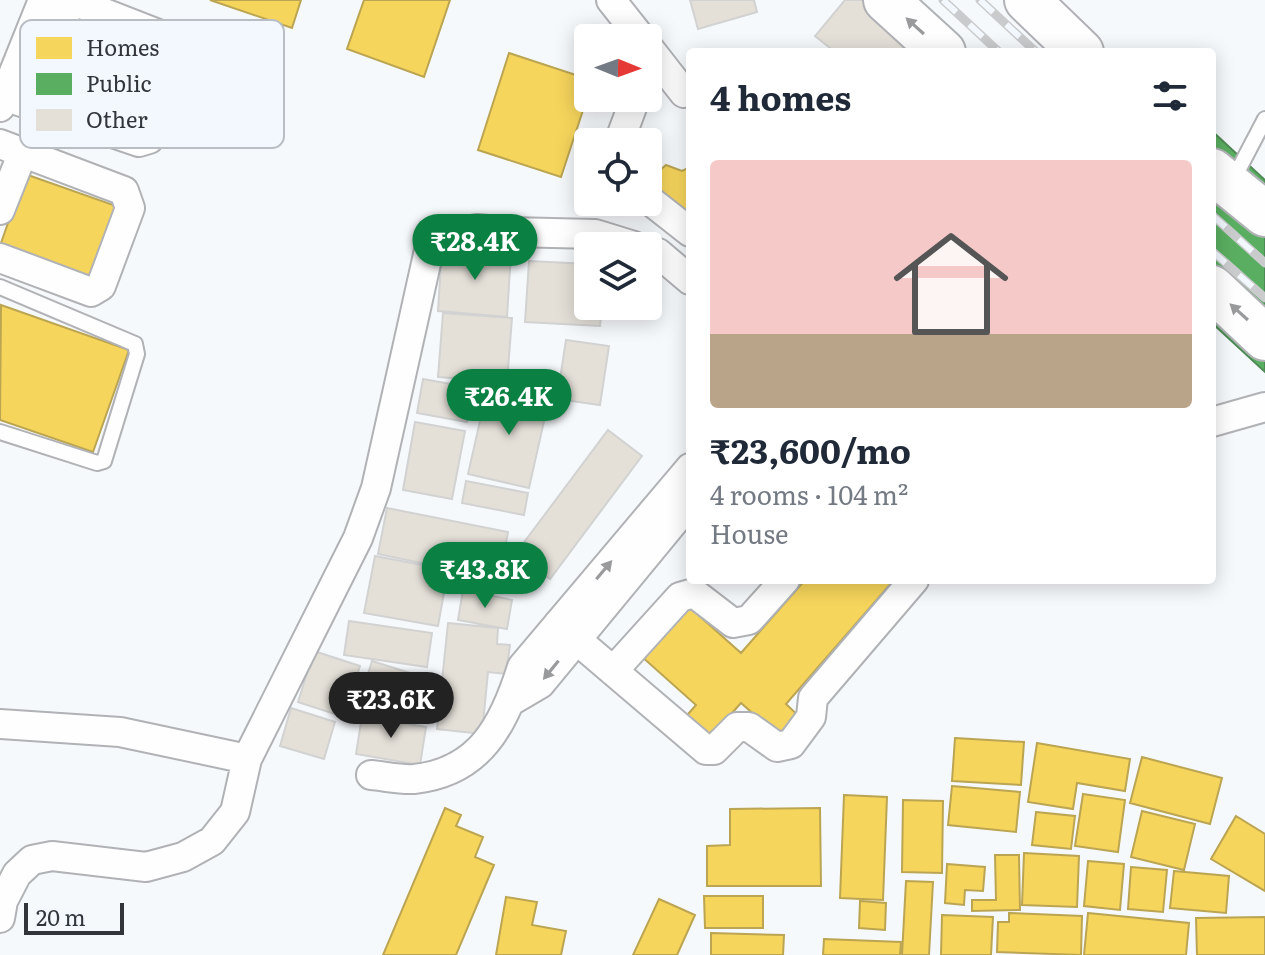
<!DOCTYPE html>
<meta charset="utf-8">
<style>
:root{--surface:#fff;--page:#f2f2f3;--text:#1f2937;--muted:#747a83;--accent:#0b8043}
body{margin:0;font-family:Literata,serif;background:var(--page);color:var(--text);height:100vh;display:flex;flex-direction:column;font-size:30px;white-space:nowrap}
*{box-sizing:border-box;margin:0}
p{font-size:26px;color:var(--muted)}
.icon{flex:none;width:44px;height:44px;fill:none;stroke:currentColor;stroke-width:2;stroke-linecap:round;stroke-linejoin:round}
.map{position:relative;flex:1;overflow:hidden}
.drawer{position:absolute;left:686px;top:48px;width:530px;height:536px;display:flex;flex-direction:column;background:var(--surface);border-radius:8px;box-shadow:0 4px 20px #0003}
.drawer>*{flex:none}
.needle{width:52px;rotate:91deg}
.fabs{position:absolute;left:574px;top:24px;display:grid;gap:16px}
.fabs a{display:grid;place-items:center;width:88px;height:88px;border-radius:8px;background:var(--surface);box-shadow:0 4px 20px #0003;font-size:40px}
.scale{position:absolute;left:24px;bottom:20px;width:100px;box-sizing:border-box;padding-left:8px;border:4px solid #32363a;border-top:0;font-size:22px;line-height:28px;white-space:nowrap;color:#32363a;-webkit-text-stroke:6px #f3f8ff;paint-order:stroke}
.price{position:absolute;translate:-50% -68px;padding:0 18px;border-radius:28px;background:var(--accent);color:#fff;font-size:26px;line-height:52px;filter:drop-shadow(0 2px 4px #0008)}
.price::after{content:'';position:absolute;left:50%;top:48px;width:24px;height:18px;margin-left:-12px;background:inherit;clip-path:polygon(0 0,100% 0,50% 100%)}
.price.selected{background:#222;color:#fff}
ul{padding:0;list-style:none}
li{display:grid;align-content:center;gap:16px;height:424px;padding:0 24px}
li span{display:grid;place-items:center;height:248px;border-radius:8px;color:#555}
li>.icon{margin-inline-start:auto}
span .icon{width:144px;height:144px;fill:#fffc;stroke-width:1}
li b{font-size:34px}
h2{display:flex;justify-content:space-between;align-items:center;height:96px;padding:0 24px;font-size:34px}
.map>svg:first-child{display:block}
.homes{fill:#f6d55c;stroke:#bba552;stroke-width:2}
.public{fill:#5aae61;stroke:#4e8a55;stroke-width:2}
.building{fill:#e4e0d8;stroke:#d1d2d1;stroke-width:2}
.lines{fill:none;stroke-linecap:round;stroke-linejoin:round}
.lane-casing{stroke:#b0b2b5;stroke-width:18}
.street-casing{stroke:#b0b2b5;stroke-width:32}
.primary-casing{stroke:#b0b2b5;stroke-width:48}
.lane{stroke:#fefeff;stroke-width:14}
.street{stroke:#fefeff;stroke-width:28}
.primary{stroke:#fefeff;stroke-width:44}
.rail-casing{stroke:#cacbcc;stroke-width:9}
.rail{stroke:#f3f8ff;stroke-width:6;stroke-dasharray:18;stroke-linecap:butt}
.oneway{fill:#989a9c}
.key{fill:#f3f8ff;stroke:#b9bec4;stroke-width:2}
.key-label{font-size:22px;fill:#32363a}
</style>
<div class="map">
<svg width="1265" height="955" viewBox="0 0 1265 955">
<rect width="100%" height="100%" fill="#f6f9fc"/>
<path class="homes" d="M210,0H301L292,28Z
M364,0H450L424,77L347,49Z
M509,53L588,79V95L561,177L478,150Z
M666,165L682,171L690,167V214L648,181Z
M25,174L119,207L93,281L0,246Z
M1,305L129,350L93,452L0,420Z
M805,580H894L786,704L803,720L785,742L741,703L706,742L682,721L696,705L641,656L686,604L741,653Z
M955,738L1024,742L1021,785L952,781Z
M1037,743L1130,759L1125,791L1077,783L1073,809L1028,802Z
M1142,757L1222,778L1210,824L1130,803Z
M952,786L1020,792L1016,832L948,825Z
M1083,794L1125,800L1118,852L1075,846Z
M844,795L887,797L883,900L840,898Z
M903,800L943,801L942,873L902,872Z
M445,808L461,815L456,826L483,837L475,857L494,865L456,955H383Z
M820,808L821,886H707V846L730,845V809Z
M1142,811L1195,824L1184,870L1131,857Z
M1036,812L1075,816L1071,849L1032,845Z
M1236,816L1265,834V891L1211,859Z
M1024,853L1079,856L1077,907L1022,905Z
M995,855H1019L1020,910L972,911V900H996Z
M1088,861L1124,864L1120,910L1084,906Z
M947,864L985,867L983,891L965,890L964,905L945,903Z
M1131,867L1167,870L1163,912L1128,909Z
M1174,871L1229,876L1226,913L1170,908Z
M906,881L933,882L929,955H902Z
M704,896H763V928H705Z
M506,897L537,902L532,925L566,931L561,955H496Z
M659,899L695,915L677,955H633Z
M860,901L886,903L885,930L859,928Z
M1009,913L1082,916L1081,955L997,952L998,922H1009Z
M1088,913L1189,923L1186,955H1084Z
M942,915L993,917L991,955H941Z
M1265,917V955H1197L1196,918Z
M711,933L784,935L783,955H711Z
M824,939L901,942L900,955H823Z"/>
<path class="public" d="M1212,131L1265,180V372L1212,323Z"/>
<path class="building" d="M690,0H754L757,12L698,29Z
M845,0H868L931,52H835L815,36Z
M442,248L511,253L507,317L438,311Z
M529,261L588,264V306H602L600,326L525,322Z
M443,313L512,318L507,382L438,377Z
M566,340L609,346L600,405L557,399Z
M423,379L474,388L467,422L417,413Z
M488,386L549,399L529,488L468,474Z
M415,422L465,431L452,499L403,490Z
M608,430L642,456L550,579L516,553Z
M466,481L528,493L524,515L462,503Z
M387,508L508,532L499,579L378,554Z
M375,556L448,570L438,626L364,613Z
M463,590L512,600L507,629L458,620Z
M349,621L432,633L427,667L344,655Z
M448,623L498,628L497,644L510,645L506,674L488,672L482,734L437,729Z
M314,651L360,666L344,717L298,702Z
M372,661L432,680L419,722L359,703Z
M291,708L335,722L324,759L280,746Z
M362,716L426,727L420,765L356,754Z"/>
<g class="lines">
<defs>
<path id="lane" d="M1232,182L1265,119
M0,287L135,344L137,354L104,461L97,463L0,432"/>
<path id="street" d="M611,0L641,38
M648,47L684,93
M4,96L139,142L149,139L182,52L176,41L71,0
M0,107L43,0
M35,107L70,0
M619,142L634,102L639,98
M0,144L124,191L130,208L101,286L91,292L0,258
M648,199L690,232
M0,210L23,152
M648,250L658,253L690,280
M1212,422L1265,407
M558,624L706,750H714L737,727H749L777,747L791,744L811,717L813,698L914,580
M613,671L680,597L694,593L733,623L749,620L785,580
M511,701L540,684L690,502
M0,724L120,732L247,759
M371,775C384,776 400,780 414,779C480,772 504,725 522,667L690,468
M0,918L3,901L17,874L32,860L52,856L146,867L183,857L212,841L235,812L247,759L358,538L376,488L431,241L452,233L477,229L510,232L595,234L634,246"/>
<path id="primary" d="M886,0L943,52
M1027,0L1081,52
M1212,171L1265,214
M1212,288L1265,338"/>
</defs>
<use href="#lane" class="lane-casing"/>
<use href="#street" class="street-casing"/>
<use href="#primary" class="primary-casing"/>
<use href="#lane" class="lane"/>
<use href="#street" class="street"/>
<use href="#primary" class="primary"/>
<defs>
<path id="rail" d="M943,0L999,52
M980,0L1036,52
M1212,215L1265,263
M1212,251L1265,298"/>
</defs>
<use href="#rail" class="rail-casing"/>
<use href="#rail" class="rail"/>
</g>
<defs><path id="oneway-solid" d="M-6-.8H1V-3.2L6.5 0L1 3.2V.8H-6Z" transform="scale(2)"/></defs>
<g class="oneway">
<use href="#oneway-solid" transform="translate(915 26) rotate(-138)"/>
<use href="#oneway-solid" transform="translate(1239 312) rotate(-138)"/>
<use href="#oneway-solid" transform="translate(604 570) rotate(-50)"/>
<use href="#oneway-solid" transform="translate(551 670) rotate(129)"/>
</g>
<rect x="20" y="20" width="264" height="128" rx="12" class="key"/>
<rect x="36" y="37" width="36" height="22" fill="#f6d55c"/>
<rect x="36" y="73" width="36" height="22" fill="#5aae61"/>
<rect x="36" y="109" width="36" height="22" fill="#e4e0d8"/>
<g class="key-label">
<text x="86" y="56">Homes</text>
<text x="86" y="92">Public</text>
<text x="86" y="128">Other</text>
</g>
</svg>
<div class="fabs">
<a><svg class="needle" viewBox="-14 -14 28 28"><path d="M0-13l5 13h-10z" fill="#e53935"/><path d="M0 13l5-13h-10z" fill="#747a83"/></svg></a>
<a><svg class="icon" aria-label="locate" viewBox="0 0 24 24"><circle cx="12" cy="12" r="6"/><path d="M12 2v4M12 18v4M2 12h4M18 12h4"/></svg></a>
<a><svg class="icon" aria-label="layers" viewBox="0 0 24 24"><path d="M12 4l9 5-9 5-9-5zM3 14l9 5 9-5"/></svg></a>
</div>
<div class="scale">20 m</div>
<b class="price" style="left:475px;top:282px">₹28.4K</b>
<b class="price" style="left:509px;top:437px">₹26.4K</b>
<b class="price" style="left:485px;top:610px">₹43.8K</b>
<b class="price selected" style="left:391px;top:740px">₹23.6K</b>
<section class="drawer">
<h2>4 homes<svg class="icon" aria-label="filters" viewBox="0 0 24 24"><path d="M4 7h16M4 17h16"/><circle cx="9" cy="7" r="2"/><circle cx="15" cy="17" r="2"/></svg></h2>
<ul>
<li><span style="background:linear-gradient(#f6c9c9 70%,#b9a48a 0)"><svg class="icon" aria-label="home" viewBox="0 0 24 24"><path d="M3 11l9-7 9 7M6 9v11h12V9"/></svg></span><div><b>₹23,600/mo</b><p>4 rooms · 104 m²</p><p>House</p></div></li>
</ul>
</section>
</div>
